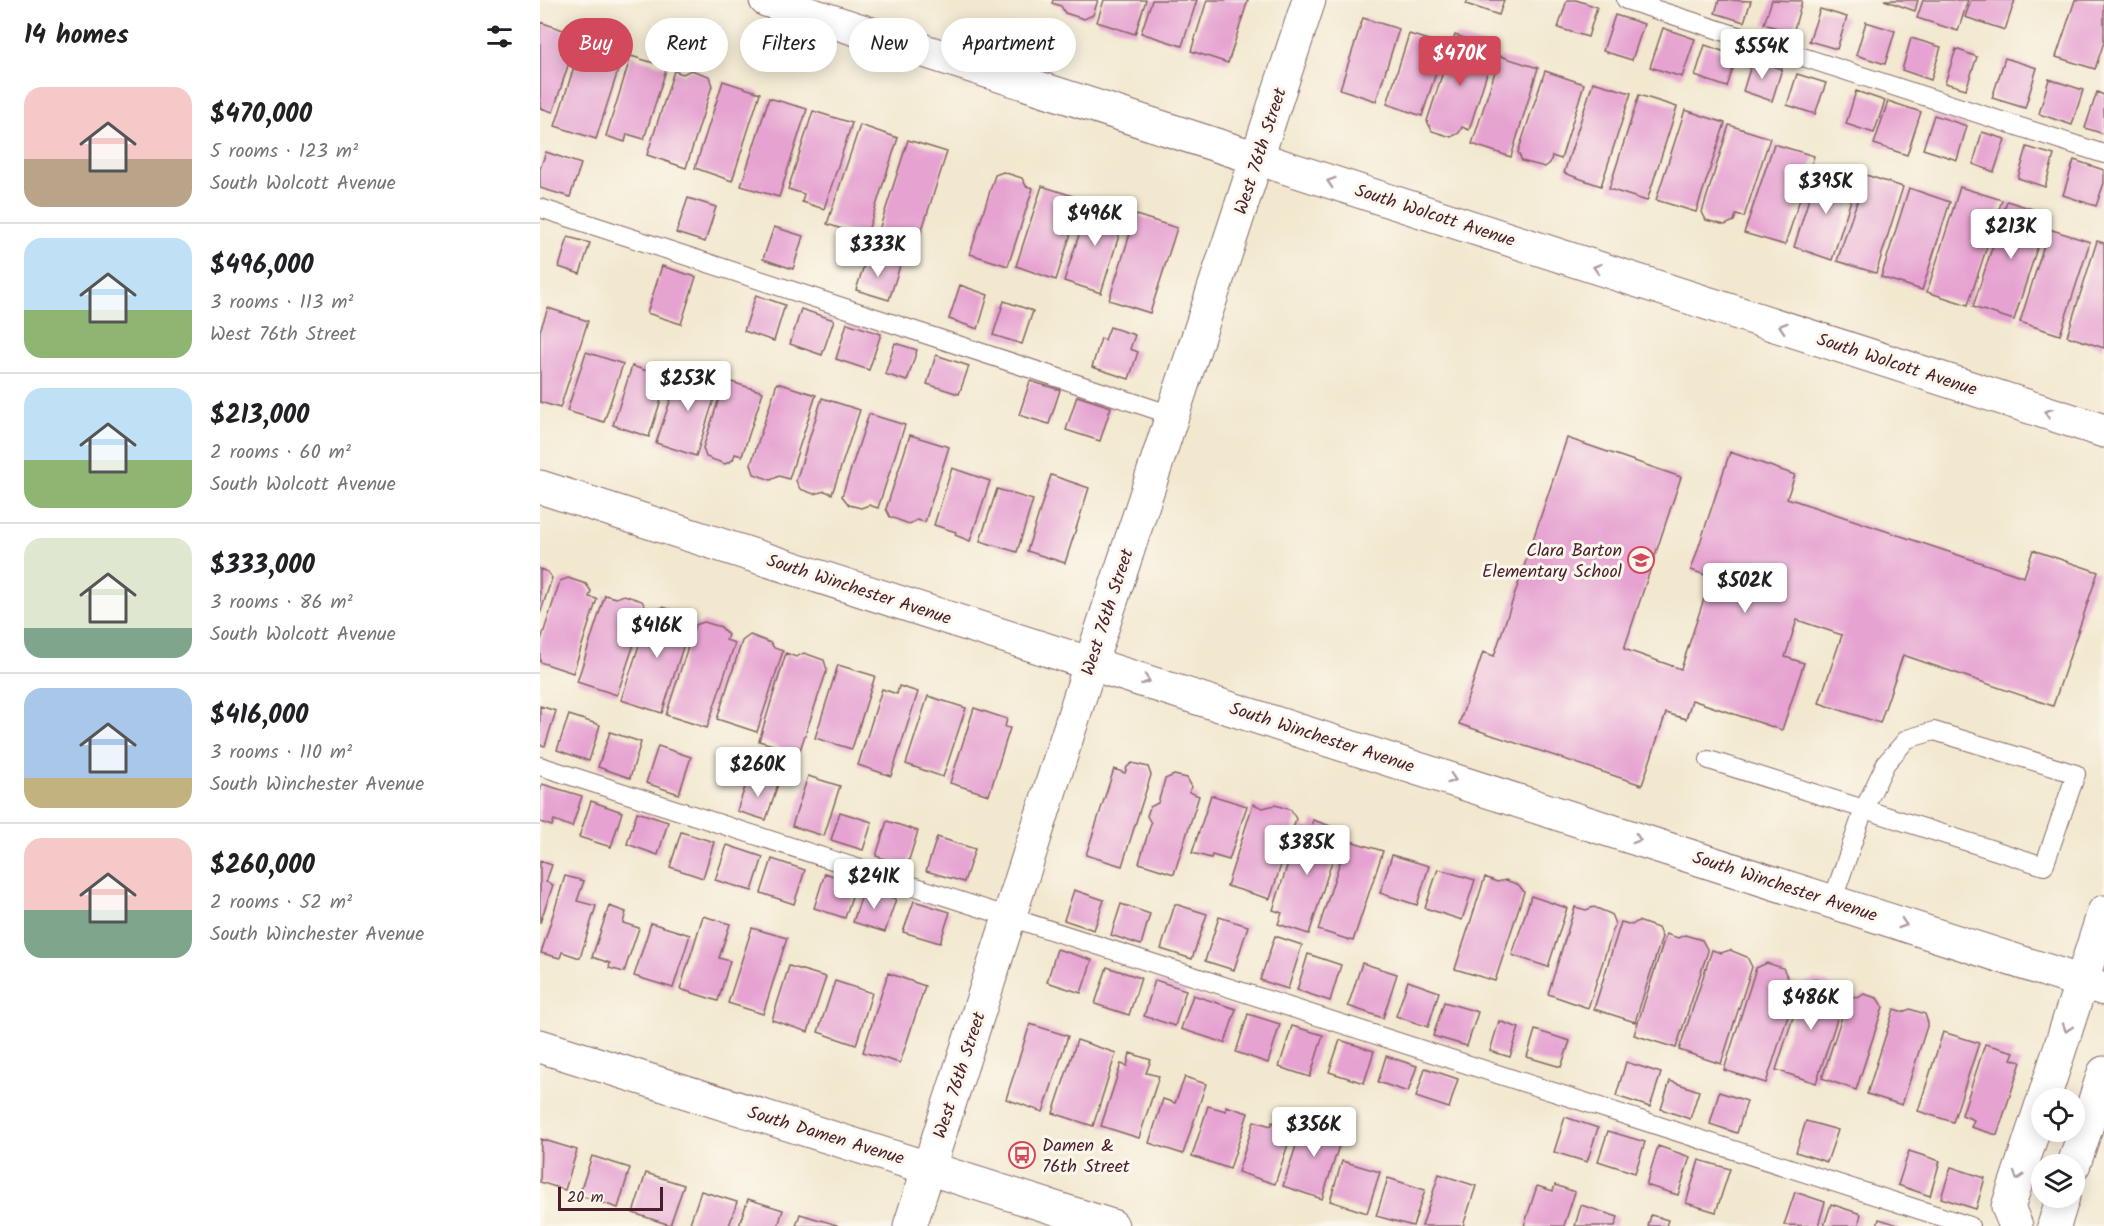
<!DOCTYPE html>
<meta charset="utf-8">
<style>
:root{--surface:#fff;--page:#f2f2f2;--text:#202124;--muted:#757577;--line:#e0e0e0;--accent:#d1495b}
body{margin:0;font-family:Kalam,sans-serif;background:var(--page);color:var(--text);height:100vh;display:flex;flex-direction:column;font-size:22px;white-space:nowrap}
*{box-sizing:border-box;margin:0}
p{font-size:20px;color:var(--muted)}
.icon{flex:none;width:33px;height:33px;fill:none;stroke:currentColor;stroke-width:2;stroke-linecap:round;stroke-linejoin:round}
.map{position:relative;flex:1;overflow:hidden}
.panel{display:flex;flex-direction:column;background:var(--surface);width:540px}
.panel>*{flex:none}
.top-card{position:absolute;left:18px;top:18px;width:570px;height:54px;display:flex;gap:12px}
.buttons{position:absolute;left:1491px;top:1088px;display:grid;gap:12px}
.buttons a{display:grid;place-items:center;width:54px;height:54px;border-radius:50%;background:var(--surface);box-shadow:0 3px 15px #0003;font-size:30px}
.scale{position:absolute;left:18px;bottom:15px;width:105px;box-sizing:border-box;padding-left:6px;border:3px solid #4a1f2b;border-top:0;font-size:16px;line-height:21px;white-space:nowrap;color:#4a1f2b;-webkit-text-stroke:4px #fbf7ec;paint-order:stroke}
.price{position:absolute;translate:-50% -51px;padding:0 14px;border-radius:6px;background:#fff;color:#222;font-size:20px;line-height:39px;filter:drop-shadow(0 2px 3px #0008)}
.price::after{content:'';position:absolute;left:50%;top:36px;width:18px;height:14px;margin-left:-9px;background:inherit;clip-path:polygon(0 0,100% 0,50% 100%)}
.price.active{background:var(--accent);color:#fff}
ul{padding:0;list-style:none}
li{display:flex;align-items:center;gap:18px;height:150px;padding:0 24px}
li+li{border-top:2px solid var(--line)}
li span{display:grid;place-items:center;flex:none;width:168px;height:120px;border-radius:18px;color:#555}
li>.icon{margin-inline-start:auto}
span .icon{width:72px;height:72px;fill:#fffc;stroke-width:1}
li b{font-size:26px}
h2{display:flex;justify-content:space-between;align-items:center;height:72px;padding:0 24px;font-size:26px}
.pill{padding:0 21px;border-radius:27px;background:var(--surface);box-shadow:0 3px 15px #0003;font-size:21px;line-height:54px}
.pill.active{background:var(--accent);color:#fff}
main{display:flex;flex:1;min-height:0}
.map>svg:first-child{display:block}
.building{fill:#e6a3d1}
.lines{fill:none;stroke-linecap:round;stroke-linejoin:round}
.service-casing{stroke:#856564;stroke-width:20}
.minor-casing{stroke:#856564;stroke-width:35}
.tertiary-casing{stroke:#856564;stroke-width:35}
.service{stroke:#fff;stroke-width:18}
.minor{stroke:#fff;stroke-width:33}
.tertiary{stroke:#fff;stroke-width:33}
.oneway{stroke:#ae9aa0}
.labels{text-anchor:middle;stroke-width:6;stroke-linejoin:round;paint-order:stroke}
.street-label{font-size:18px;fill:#4a1f2b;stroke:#fbf7ec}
.poi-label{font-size:18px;fill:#4a1f2b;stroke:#fbf7ec;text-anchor:end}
</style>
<main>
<section class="panel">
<h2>14 homes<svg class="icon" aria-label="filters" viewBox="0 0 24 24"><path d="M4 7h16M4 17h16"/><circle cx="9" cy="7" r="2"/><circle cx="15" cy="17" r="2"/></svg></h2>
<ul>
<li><span style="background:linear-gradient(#f6c9c9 60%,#b9a48a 0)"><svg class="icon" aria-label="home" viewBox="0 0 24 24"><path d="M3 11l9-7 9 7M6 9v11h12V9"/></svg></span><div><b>$470,000</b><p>5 rooms · 123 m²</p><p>South Wolcott Avenue</p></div></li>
<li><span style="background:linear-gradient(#bfe0f5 60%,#8fb573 0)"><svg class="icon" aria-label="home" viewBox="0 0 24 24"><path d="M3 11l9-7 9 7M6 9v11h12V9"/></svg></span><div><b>$496,000</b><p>3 rooms · 113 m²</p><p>West 76th Street</p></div></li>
<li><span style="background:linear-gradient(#bfe0f5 60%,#8fb573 0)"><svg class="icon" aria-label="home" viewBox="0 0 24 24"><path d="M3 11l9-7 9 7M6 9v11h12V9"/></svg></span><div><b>$213,000</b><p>2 rooms · 60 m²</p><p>South Wolcott Avenue</p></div></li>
<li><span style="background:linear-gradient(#dfe7d0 75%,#7fa58c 0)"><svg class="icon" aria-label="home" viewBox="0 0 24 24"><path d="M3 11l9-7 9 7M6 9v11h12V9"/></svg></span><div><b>$333,000</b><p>3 rooms · 86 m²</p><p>South Wolcott Avenue</p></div></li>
<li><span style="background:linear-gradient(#a9c7e8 75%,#c2b280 0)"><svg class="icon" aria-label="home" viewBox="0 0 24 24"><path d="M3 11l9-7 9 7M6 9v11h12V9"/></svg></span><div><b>$416,000</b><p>3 rooms · 110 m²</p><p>South Winchester Avenue</p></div></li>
<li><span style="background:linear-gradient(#f6c9c9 60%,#7fa58c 0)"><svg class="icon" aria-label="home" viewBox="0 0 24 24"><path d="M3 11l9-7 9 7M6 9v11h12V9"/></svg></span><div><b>$260,000</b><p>2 rooms · 52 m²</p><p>South Winchester Avenue</p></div></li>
</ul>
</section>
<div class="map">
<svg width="1564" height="1226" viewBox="0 0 1564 1226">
<rect width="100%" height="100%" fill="#fbf7ec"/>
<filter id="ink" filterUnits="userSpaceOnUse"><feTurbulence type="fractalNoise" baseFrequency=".0167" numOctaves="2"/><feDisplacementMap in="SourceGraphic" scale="12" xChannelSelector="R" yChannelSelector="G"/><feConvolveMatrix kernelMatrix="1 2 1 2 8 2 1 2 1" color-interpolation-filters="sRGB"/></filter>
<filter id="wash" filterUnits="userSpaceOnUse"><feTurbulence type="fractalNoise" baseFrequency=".008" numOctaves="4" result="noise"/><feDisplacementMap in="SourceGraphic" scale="24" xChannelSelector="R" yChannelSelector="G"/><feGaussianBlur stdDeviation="1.35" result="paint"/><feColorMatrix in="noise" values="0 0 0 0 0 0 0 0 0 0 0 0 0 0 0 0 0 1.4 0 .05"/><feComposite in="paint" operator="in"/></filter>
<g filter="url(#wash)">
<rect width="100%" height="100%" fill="#f2e8cf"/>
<g id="blocks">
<path class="building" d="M513,0H558L553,15L544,19L525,13L521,6L512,3Z
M564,0H606L595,34L557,22Z
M612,0H657L642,46L601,33Z
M667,0H708L688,63L651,51Z
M928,0H964L959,15L926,4Z
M1027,0H1036L1057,7L1048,37L1018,28Z
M1179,0L1211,1L1204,22L1175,13Z
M1232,0L1262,1L1253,33L1224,24Z
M1344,0H1378L1375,11Z
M1383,0H1428L1418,31L1377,18Z
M1431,0H1475L1465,30L1425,17Z
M1535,0H1564V42L1555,69L1516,57Z
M1280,9L1307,17L1297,49L1269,41Z
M1075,15L1104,24L1092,60L1063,51Z
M823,18L859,29L836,101L800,89Z
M0,22L38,35L13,112L0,108Z
M1326,22L1355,31L1345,64L1316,55Z
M1123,28L1155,39L1142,77L1110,67Z
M869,34L905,45L882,116L847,104Z
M915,35L955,48L929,130L922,127L919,133L911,137L892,131L887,121Z
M1371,38L1401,47L1391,80L1362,70Z
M55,40L73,45L83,55L56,139L15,126L42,42Z
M1165,45L1197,56L1187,87L1155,76Z
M1416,49L1437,57L1426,89L1405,83Z
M91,56L127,67L104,139L87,134L85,142L66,136Z
M960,56L998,68L971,157L932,144Z
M1465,58L1497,68L1485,108L1452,98Z
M1213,59L1242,69L1232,101L1203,91Z
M151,70L169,76L172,86L146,168L107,155L134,71L143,74Z
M1005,71L1044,84L1021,159L1012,156L1010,163L1005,167L982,161L978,152Z
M1257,74L1286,83L1275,114L1247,105Z
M1509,79L1543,90L1532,125L1499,114Z
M183,81L220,93L192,181L155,168Z
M1053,82L1091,93L1061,186L1024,173Z
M1316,91L1345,101L1334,133L1306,124Z
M1557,92L1564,95V134L1545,128Z
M1099,95L1137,107L1107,201L1069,189Z
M229,98L267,109L239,197L201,186Z
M1348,101L1381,112L1367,155L1334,144Z
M1145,110L1185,123L1156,212L1116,200Z
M273,111L312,123L284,209L262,202L264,194L248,189Z
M1394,115L1427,126L1417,160L1383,149Z
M320,125L358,138L326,237L287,224Z
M1189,125L1230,138L1204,217L1196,215L1194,221L1185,225L1166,220L1162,212Z
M1442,132L1465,139L1454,172L1433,164Z
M368,140L407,152L378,242L339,230Z
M1234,144L1274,156L1245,245L1204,233Z
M1487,147L1514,155L1505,187L1478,178Z
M6,152L41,164L30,197L0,188V169Z
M1534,160L1564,170V183L1556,206L1523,195Z
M1287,171L1317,181L1292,260L1254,247L1275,179L1284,181Z
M463,172L482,178L486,186L493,188L468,266L430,254L455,175Z
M1326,175L1363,187L1336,273L1297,261Z
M502,186L542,199L516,280L476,266Z
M1420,187L1462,200L1428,305L1387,292Z
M1369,188L1410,202L1382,290L1341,277Z
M148,198L176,207L165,242L136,233Z
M550,201L586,213L561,293L524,281Z
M1467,201L1508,214L1474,320L1433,307Z
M596,215L637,228L610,313L569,300Z
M234,227L263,236L253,269L223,259Z
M1509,229L1550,242L1520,335L1480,322Z
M28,237L50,243L40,274L19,267Z
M1557,241L1564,243V348L1527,336Z
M327,256L360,266L349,300L316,290Z
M122,266L156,277L141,324L107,313Z
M420,285L448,295L438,329L409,319Z
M216,295L245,305L234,341L204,331Z
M464,301L493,311L482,344L453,335Z
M8,308L48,321L20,408L0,402V331Z
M261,309L294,320L282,355L250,344Z
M307,323L341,334L329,370L296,359Z
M570,327L595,335L590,349L598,352L589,379L552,367L561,338L565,340Z
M355,343L377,350L367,381L345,374Z
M46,352L83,364L64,422L27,411Z
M396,355L429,366L419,394L387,384Z
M92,366L128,378L109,437L73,425Z
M141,368L180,380L156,456L116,443Z
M185,380L223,392L202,456L195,454L193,460L185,464L166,457L163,448Z
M490,381L520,390L509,424L479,415Z
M237,383L276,395L249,479L239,476L231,480L214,474L211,464Z
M537,396L571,407L560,441L526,430Z
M282,398L320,410L292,494L285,491L274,494L260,489L256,481Z
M329,414L365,425L338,508L329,505L321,508L309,505L302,496Z
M370,435L409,447L385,522L377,520L369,524L350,517L346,509Z
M1027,438L1141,477L1084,649L1141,669L1171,577L1151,570L1190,452L1255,475L1247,498L1484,577L1493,550L1558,572L1513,706L1363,655L1340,723L1279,703L1302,635L1257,620L1245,657L1264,663L1242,730L1152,700L1146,719L1126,713L1102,785L919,724L943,652L954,656Z
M412,468L450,481L430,541L415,535L416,532L394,525Z
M511,475L549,488L525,563L487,551Z
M457,489L493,500L477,552L440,541Z
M0,569L8,572L12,578L0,614Z
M28,578L46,584L51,591L49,597L57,599L33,673L0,662V643L20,581Z
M65,595L76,598L84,595L102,601L106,608L77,695L37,682Z
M123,607L143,614L147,621L151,622L122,713L81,700L111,609L115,610Z
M164,622L181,627L188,635L186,640L195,643L167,728L126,715L155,625Z
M210,635L231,643L234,648L243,651L217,732L177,719L202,641Z
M246,653L256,657L264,653L284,660L287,670L259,753L219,741Z
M298,665L335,676L312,749L275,738Z
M359,686L378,692L351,776L318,765L342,689L357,694Z
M388,696L426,708L403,777L366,764Z
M0,706L16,711L5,746L0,745Z
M434,708L467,719L465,727L470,728L449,795L410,783Z
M29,715L60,725L49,761L17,750Z
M70,732L101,742L90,778L58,767Z
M118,746L151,757L139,794L106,783Z
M592,763L608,767L611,775L582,866L546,855L574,769L585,773L587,767Z
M209,775L238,784L226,820L197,811Z
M634,775L647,778L652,787L649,792L659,796L634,874L599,863L611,823L607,816L610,807L618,803L625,779Z
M268,776L300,786L284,836L252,826Z
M2,784L42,796L32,827L14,820L12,826L0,822V792Z
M671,795L707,806L689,860L672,855L671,858L652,853Z
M51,801L82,812L71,847L39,837Z
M713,804L723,808L735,805L751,810L756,819L730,899L687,886Z
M97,812L128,822L118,855L87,844Z
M300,812L332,822L323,850L291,840Z
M773,820L802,830L769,934L738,924L742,913L733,910L760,826L770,829Z
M347,821L378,831L367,866L336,856Z
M141,832L174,842L163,878L130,867Z
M397,837L435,849L424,882L386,871Z
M807,840L843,851L813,941L778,930Z
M187,845L223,857L212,891L175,880Z
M852,855L889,866L877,905L840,893Z
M232,859L265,870L254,904L221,893Z
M0,861L12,865L6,882L13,885L0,923Z
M898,869L935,880L922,920L885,908Z
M285,873L316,884L305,918L274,908Z
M25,876L44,881L37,901L56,906L40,958L22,952L20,958L1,953Z
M945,877L957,882L966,880L979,885L984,892L955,981L915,969Z
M324,889L356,899L345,932L313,922Z
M534,890L564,900L554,930L524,920Z
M991,896L1027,908L1008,967L972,955Z
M374,901L410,912L400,943L363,932Z
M581,904L610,914L601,945L571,935Z
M635,904L667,914L652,959L621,949Z
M69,906L86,912L83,923L99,928L84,972L69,968L70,963L52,957Z
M1035,907L1046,910L1054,907L1071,914L1075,924L1048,1008L1008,994Z
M163,916L190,924L179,958L190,961L178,1001L140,989Z
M679,917L708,926L694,970L665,961Z
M1098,921L1118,928L1122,937L1095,1022L1054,1009L1081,922L1092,925Z
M111,923L150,935L133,988L94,976Z
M212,928L247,938L223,1014L188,1003Z
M1126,934L1138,938L1145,935L1162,940L1168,951L1136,1048L1094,1035Z
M735,936L762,945L748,989L720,980Z
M517,949L552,960L541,993L507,982Z
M1172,950L1181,953L1190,950L1207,957L1212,967L1181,1064L1139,1050Z
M768,954L801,965L790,1001L757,990Z
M822,963L857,974L843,1018L808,1006Z
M1227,963L1243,968L1250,982L1258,985L1226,1083L1184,1070L1216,968Z
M249,966L286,977L268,1032L232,1020Z
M567,967L601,978L589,1015L555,1004Z
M348,973L385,986L360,1063L323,1052Z
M1275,979L1292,985L1294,991L1305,995L1276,1083L1236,1070L1264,983Z
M615,980L646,990L635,1026L604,1016Z
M295,981L332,993L316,1045L278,1032Z
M868,981L899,992L888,1027L856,1016Z
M1324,994L1337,998L1343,1007L1316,1090L1282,1078L1309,995L1318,998Z
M653,995L696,1009L685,1043L641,1029Z
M904,1002L938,1012L927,1046L893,1036Z
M1354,1009L1363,1012L1370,1009L1385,1014L1388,1023L1362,1105L1327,1094Z
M708,1014L740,1024L728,1063L696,1052Z
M959,1021L979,1028L970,1057L950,1051Z
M490,1024L528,1036L503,1112L466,1099Z
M752,1026L783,1035L770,1077L739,1067Z
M995,1030L1030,1041L1021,1067L987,1057Z
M1403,1032L1439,1043L1413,1122L1378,1111Z
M537,1040L576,1053L553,1126L513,1113Z
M800,1040L834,1051L824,1083L789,1072Z
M1445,1044L1474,1052L1471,1059L1481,1062L1457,1135L1431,1127L1434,1120L1422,1115Z
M590,1053L611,1060L606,1073L619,1076L599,1138L561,1126L581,1064L587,1066Z
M846,1056L877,1066L868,1092L838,1082Z
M1086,1062L1121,1073L1110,1107L1076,1096Z
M885,1068L918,1079L909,1108L876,1097Z
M645,1077L666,1084L643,1154L609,1143L623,1099L635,1103Z
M1130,1081L1159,1091L1150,1119L1121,1109Z
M1179,1092L1207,1101L1197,1133L1170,1124Z
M668,1106L686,1111V1106L708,1113L690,1169L652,1156Z
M1025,1117L1058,1128L1047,1162L1014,1152Z
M765,1118L804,1130L782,1199L743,1186Z
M714,1121L731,1126L732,1122L753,1129L735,1184L698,1172Z
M1266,1121L1298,1130L1287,1162L1256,1152Z
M1068,1131L1105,1142L1095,1173L1058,1161Z
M1,1139L37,1150L25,1190L0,1182Z
M1118,1146L1150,1157L1138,1195L1106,1185Z
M1369,1151L1400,1161L1390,1196L1358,1185Z
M52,1156L90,1168L78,1208L39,1195Z
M1159,1160L1190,1169L1176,1212L1146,1203Z
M802,1161L840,1172L827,1213L790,1201Z
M1411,1167L1445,1178L1436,1209L1401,1198Z
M106,1173L144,1185L130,1225L93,1213Z
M899,1174L936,1186L923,1226H882Z
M848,1178L885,1190L873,1226L836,1216Z
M1015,1185L1035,1192L1024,1226H984L997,1186L1013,1191Z
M161,1191L197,1202L189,1226H149Z
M1255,1192L1285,1202L1278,1226L1244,1225Z
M208,1199L243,1210L238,1226H199Z
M1291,1204L1321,1214L1318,1226H1284Z
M1041,1205L1078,1217L1075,1226H1035Z
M260,1214L297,1225V1226H256Z
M1111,1215L1128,1220L1126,1226H1108Z
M1339,1219L1359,1225V1226H1337Z"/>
</g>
</g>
<g filter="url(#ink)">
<use href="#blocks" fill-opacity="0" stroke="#856564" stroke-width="1.5"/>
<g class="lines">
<defs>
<path id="service" d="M1086,0L1564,154
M0,208L632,415
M1169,760L1504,866L1536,774L1394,731L1367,739L1346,763L1324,809L1292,902
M0,766L1430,1226"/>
<path id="minor" d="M226,0L1564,431
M0,487L1564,989
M1504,1098L1564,912
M1534,1164L1564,1073
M370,1226L389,1167
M1476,1226L1468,1207L1502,1104
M1514,1226L1523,1197"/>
<path id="tertiary" d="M0,1046L572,1226
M389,1167L551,662L769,0"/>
</defs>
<use href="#service" class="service-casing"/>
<use href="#minor" class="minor-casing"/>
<use href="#tertiary" class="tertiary-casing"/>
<use href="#service" class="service"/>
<use href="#minor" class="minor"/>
<use href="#tertiary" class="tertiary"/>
</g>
<defs><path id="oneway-chevron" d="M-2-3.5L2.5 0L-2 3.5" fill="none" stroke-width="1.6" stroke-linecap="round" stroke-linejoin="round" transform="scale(1.5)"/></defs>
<g class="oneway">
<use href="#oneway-chevron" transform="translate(791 182) rotate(-162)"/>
<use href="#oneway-chevron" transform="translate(1057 268) rotate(-162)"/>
<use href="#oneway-chevron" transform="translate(1243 327) rotate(-162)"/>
<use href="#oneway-chevron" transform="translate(1508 413) rotate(-162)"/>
<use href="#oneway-chevron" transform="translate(606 680) rotate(18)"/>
<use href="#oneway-chevron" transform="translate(912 779) rotate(18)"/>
<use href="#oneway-chevron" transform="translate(1097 839) rotate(18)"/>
<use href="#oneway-chevron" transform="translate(1363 924) rotate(18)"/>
<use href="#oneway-chevron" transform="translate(1527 1028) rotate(108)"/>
<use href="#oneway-chevron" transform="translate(1478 1176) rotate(108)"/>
</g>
</g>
<defs>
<symbol id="school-ring" viewBox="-11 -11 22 22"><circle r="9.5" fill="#fbf7ec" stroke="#d1495b" stroke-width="1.5"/><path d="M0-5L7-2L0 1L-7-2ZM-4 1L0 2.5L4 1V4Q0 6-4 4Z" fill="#d1495b"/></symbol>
<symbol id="bus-ring" viewBox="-11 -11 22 22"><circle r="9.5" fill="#fbf7ec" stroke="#d1495b" stroke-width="1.5"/><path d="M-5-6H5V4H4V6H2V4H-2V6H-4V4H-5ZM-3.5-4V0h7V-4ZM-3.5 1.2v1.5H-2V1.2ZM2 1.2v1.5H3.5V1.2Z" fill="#d1495b"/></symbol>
</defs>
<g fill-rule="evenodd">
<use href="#school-ring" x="1086" y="545" width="30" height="30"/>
<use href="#bus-ring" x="467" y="1140" width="30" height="30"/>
</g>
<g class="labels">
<g class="street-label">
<text transform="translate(720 151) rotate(-72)" y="6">West 76th Street</text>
<text transform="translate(895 215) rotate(18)" y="6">South Wolcott Avenue</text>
<text transform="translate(1357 364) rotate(18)" y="6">South Wolcott Avenue</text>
<text transform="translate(319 589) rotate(18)" y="6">South Winchester Avenue</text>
<text transform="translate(567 612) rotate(-72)" y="6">West 76th Street</text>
<text transform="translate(782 737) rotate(18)" y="6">South Winchester Avenue</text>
<text transform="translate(1245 886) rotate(18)" y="6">South Winchester Avenue</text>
<text transform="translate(419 1075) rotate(-72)" y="6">West 76th Street</text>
<text transform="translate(286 1135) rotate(17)" y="6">South Damen Avenue</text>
</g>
<g class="poi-label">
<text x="1082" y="556">Clara Barton<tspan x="1082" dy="21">Elementary School</tspan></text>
<text x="502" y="1151" text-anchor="start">Damen &amp;<tspan x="502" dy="21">76th Street</tspan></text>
</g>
</g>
</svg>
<div class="buttons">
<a><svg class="icon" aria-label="locate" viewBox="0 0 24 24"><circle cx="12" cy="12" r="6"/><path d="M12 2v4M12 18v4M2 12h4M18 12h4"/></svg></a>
<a><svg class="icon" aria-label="layers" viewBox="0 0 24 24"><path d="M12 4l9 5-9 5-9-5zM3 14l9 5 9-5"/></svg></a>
</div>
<div class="scale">20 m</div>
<b class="price" style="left:1222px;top:80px">$554K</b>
<b class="price active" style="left:920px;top:87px">$470K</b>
<b class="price" style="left:1286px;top:215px">$395K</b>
<b class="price" style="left:555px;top:247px">$496K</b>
<b class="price" style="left:1471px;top:260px">$213K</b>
<b class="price" style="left:338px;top:278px">$333K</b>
<b class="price" style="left:148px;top:412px">$253K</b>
<b class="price" style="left:1205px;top:614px">$502K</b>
<b class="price" style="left:117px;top:659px">$416K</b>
<b class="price" style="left:218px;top:798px">$260K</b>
<b class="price" style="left:767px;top:876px">$385K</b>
<b class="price" style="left:334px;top:910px">$241K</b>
<b class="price" style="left:1271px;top:1031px">$486K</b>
<b class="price" style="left:774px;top:1158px">$356K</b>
<div class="top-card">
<a class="pill active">Buy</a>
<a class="pill">Rent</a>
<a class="pill">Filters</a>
<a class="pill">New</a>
<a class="pill">Apartment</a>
</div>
</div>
</main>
